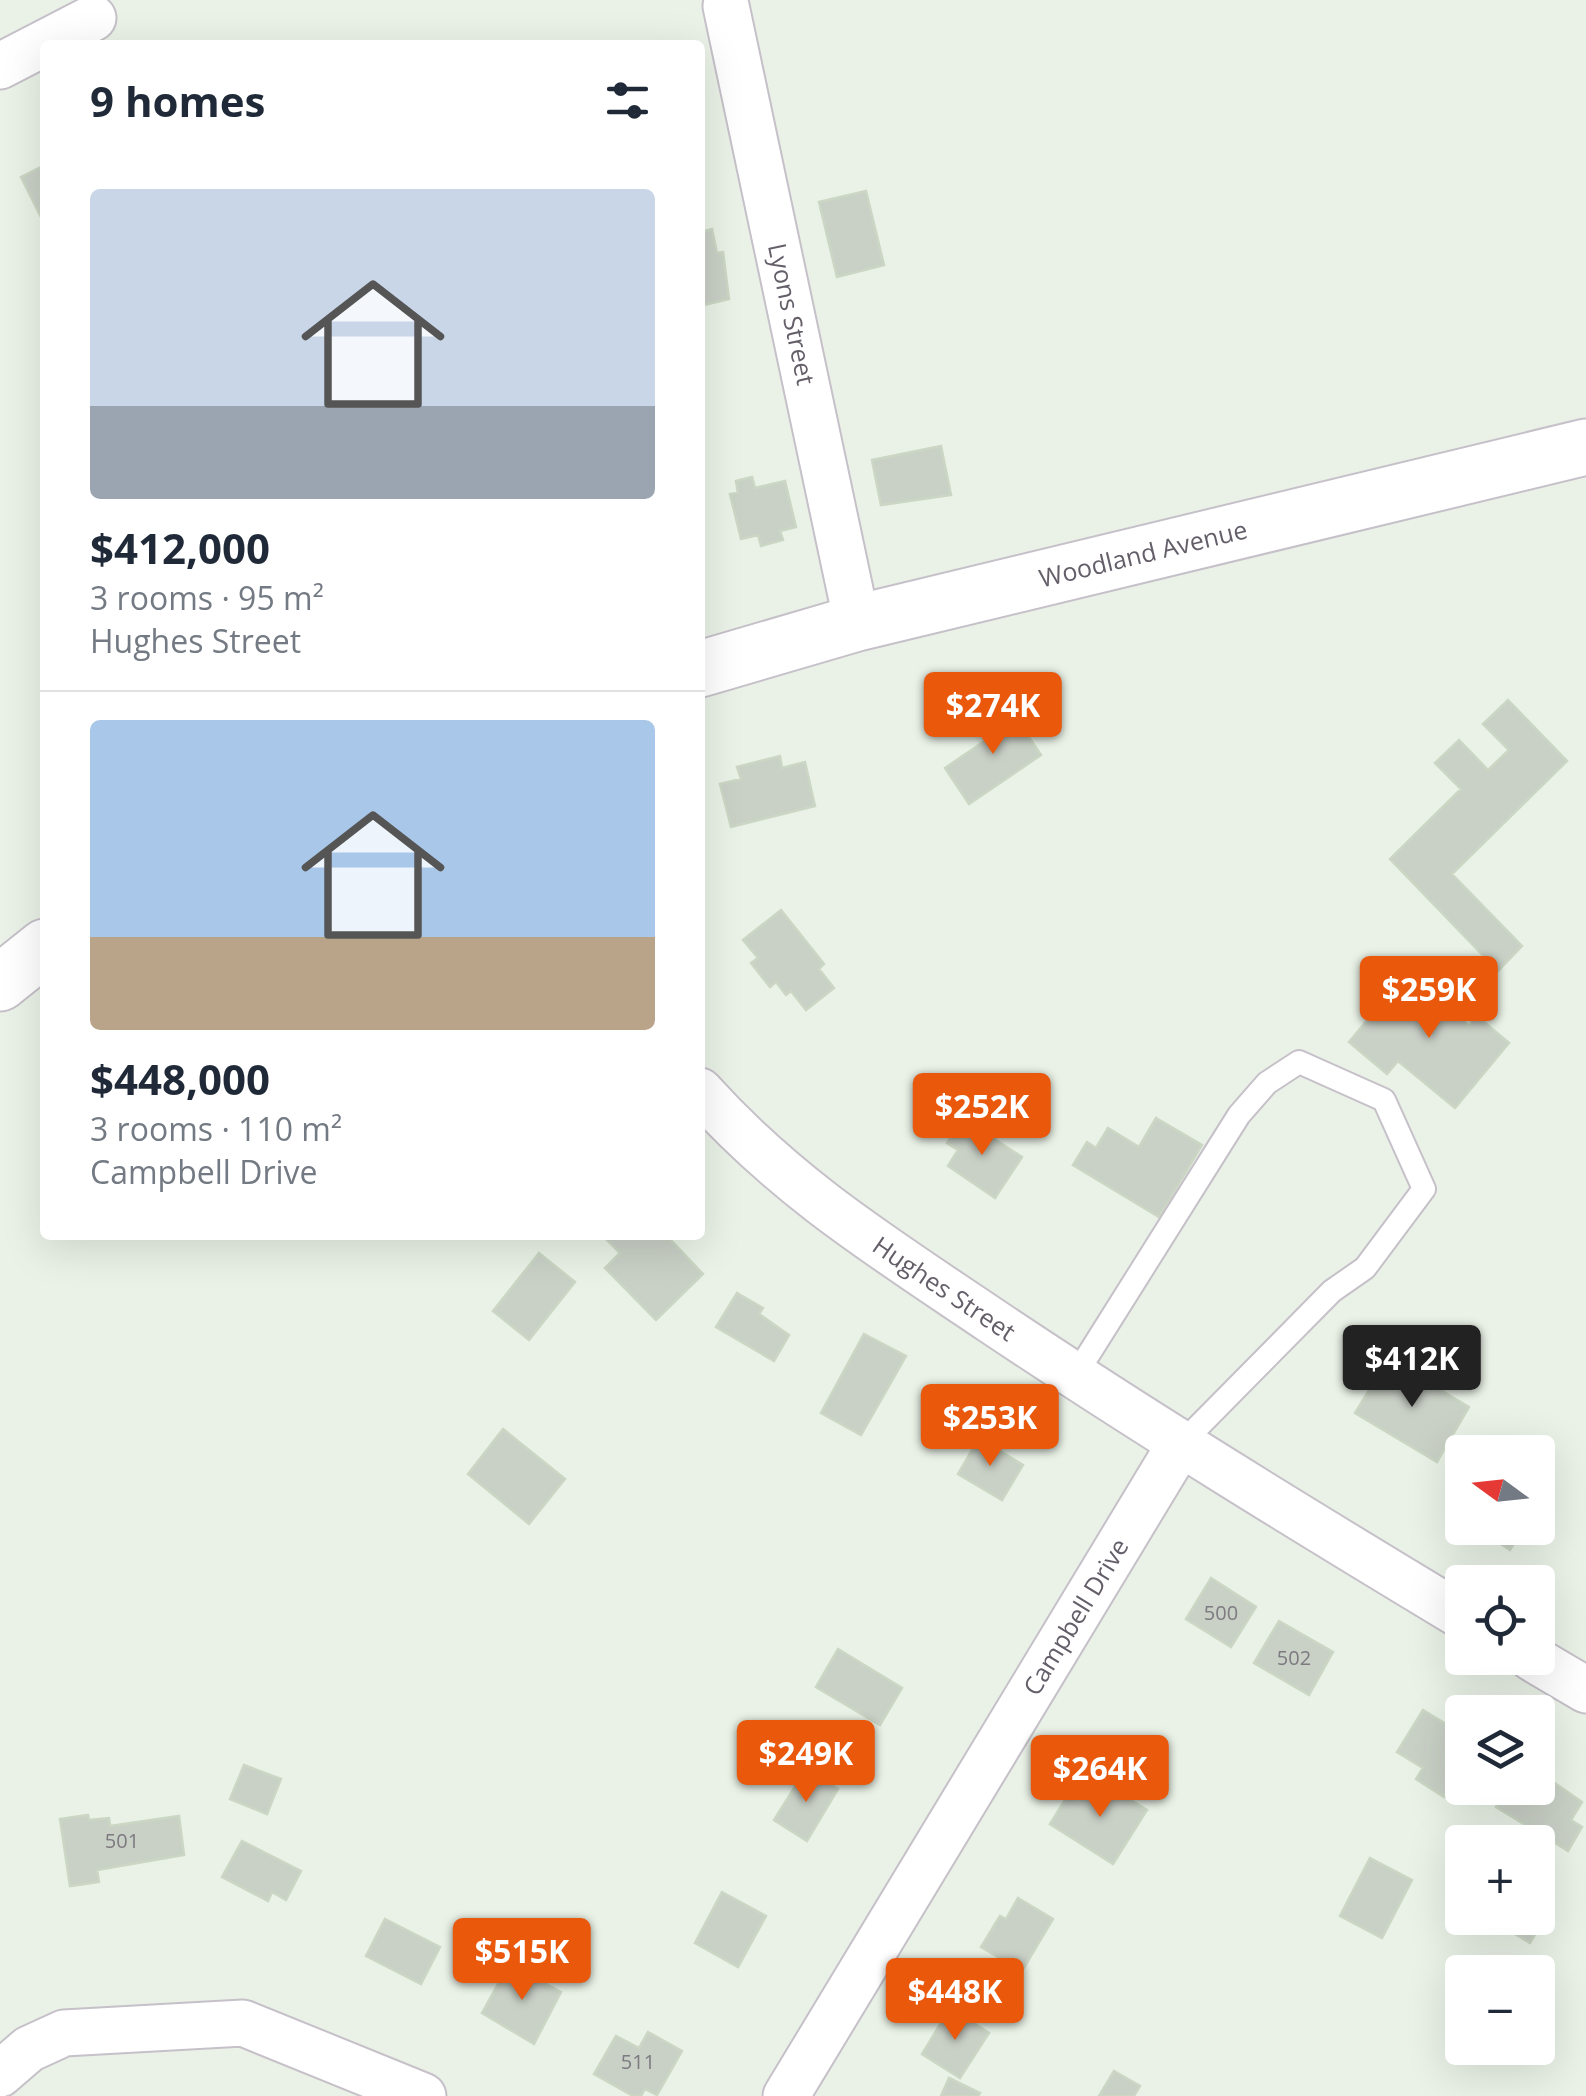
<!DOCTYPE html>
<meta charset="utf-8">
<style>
:root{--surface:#fff;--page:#f2f2f3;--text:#1f2937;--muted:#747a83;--line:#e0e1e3;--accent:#ea580c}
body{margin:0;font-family:"Open Sans",sans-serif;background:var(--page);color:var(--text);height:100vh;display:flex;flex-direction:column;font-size:38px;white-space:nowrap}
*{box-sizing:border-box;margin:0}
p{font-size:32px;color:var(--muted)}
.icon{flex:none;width:55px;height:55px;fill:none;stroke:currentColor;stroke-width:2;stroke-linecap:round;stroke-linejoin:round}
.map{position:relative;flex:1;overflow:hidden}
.details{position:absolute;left:40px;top:40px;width:665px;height:1200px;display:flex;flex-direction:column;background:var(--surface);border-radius:10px;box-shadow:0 10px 40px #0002}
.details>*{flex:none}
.needle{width:65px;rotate:285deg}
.tools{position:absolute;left:1445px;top:1435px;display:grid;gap:20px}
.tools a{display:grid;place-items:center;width:110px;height:110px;border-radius:10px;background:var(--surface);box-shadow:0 10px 40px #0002;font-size:50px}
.price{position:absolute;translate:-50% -85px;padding:0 22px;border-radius:10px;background:var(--accent);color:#fff;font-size:32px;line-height:65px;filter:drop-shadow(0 2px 5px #0008)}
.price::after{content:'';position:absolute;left:50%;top:60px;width:30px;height:22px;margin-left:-15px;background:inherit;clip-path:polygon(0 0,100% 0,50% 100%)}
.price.active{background:#222;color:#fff}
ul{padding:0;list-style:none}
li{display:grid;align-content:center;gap:20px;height:530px;padding:0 50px}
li+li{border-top:2px solid var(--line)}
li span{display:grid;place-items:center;height:310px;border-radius:10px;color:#555}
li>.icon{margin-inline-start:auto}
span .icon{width:180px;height:180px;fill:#fffc;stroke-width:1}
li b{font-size:42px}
h2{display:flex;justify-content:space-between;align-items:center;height:120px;padding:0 50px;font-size:42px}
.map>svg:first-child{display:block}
.building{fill:#c9d0c6;stroke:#cbd7c4;stroke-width:2.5}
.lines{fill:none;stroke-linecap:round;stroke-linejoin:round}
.service-casing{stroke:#c6c0c9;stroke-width:26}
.minor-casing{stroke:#c6c0c9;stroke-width:49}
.tertiary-casing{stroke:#c6c0c9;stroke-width:59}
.service{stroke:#fff;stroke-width:22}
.minor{stroke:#fff;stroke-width:45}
.tertiary{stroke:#fff;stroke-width:55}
.labels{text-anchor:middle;stroke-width:9;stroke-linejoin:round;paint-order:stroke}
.number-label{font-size:20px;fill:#7d7a80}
.street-label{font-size:25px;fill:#645e69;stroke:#fff}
</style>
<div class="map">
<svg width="1586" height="2096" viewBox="0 0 1586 2096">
<rect width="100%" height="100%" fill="#eaf2e7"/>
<path class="building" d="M45,165V220L43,221L21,177Z
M866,191L884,265L837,277L819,202Z
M712,229L717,253L723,252L729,299L700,306V232Z
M941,446L951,495L881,505L872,460Z
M752,477L755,488L785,481L796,527L780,531L783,540L761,546L758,535L741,539L730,494L738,493L736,481Z
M1508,700L1567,761L1452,874L1522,946L1498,971L1390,859L1461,789L1435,763L1459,740L1488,770L1509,750L1483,724Z
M1009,708L1041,755L969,804L945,768L986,740L979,729Z
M780,756L782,768L805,762L815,806L731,827L720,784L741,779L737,767Z
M781,910L824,964L819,969L834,988L806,1010L791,991L786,995L776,982L770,987L751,963L758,958L743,940Z
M1406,973L1469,1026L1477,1016L1509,1043L1455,1108L1398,1061L1387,1074L1349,1042Z
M962,1118L1022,1157L995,1198L948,1166L958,1150L947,1143Z
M1156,1118L1202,1145L1159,1217L1073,1165L1087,1142L1096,1148L1108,1128L1139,1147Z
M612,1235H666L703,1274L656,1320L605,1268L620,1253L607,1240Z
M539,1253L575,1282L529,1340L493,1311Z
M737,1293L763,1308L759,1314L789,1335L774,1361L716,1327Z
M864,1334L906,1356L861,1435L821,1413Z
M1388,1359L1469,1407L1437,1462L1355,1413Z
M503,1429L565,1479L529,1524L468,1474Z
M979,1438L1023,1465L1002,1500L958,1474Z
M1476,1528H1524L1510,1550Z
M1211,1578L1256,1607L1231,1647L1186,1619Z
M1279,1621L1333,1652L1309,1695L1254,1663Z
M838,1649L902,1688L880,1725L816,1687Z
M1423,1710L1446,1724L1453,1713L1462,1719V1766L1444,1797L1416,1779L1423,1768L1397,1752Z
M244,1765L281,1779L267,1814L230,1799Z
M806,1769L838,1789L807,1841L774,1820Z
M1093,1777L1147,1810L1113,1864L1050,1824L1068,1795L1078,1801Z
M1538,1777L1547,1782L1549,1779L1582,1802L1571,1820L1582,1827L1568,1851L1496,1807L1507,1788H1538Z
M88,1815L89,1820L109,1818L110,1826L179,1816L184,1855L97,1870L99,1882L70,1886L60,1819Z
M242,1841L301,1871L286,1900L272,1892L268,1901L222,1877Z
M1370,1858L1412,1880L1382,1938L1340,1916Z
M722,1892L766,1916L738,1967L695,1943Z
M1018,1898L1053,1919L1022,1971L981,1947L1000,1916L1006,1919Z
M1538,1899L1551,1907L1530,1943L1500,1925L1505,1918H1538Z
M385,1919L440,1947L421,1984L366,1956Z
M509,1964L561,1992L534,2044L482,2013Z
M950,2008L989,2033L960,2078L922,2054Z
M648,2032L682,2051L657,2095L645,2089L641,2096H633L594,2074L616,2036L639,2048Z
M1114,2071L1140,2086L1134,2096H1099Z
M949,2078L980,2093L978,2096H941Z"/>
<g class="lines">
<defs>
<path id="service" d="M1075,1376L1239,1115L1267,1083L1299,1062L1384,1100L1424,1189L1365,1268L1332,1291L1179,1446"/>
<g id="minor">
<path id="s1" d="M726,6L857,623"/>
<path d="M0,66L93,18"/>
<path id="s2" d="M700,1091C788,1189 884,1248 992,1321C1146,1424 1303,1520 1462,1616"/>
<path d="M1532,1658L1586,1690"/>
<path d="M0,2074L29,2049L64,2033L243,2023L423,2096"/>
<path id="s3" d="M786,2096L1179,1446"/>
</g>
<g id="tertiary">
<path id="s4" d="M700,669L857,623L1586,447"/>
<path d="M0,983L45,947"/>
</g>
</defs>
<use href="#service" class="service-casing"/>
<use href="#minor" class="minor-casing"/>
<use href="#tertiary" class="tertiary-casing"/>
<use href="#service" class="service"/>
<use href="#minor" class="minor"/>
<use href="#tertiary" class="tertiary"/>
</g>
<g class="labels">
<g class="number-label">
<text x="1221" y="1620">500</text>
<text x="1294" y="1665">502</text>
<text x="122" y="1848">501</text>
<text x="638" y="2069">511</text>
</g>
<g class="street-label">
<text dy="9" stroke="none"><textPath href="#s1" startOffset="315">Lyons Street</textPath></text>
<text dy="9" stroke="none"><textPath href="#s4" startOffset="458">Woodland Avenue</textPath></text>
<text dy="9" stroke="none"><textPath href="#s2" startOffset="315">Hughes Street</textPath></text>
<text dy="9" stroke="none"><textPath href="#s3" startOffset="560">Campbell Drive</textPath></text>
</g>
</g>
</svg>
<div class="tools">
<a><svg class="needle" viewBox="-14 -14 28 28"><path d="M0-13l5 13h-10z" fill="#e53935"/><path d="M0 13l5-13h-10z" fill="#747a83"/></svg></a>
<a><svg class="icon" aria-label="locate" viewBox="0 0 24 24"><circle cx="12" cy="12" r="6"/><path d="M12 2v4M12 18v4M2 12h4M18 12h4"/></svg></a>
<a><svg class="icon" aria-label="layers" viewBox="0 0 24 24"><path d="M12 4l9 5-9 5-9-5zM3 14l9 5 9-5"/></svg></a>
<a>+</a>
<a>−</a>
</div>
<b class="price" style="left:993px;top:757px">$274K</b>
<b class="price" style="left:1429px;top:1041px">$259K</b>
<b class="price" style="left:982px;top:1158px">$252K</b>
<b class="price active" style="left:1412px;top:1410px">$412K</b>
<b class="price" style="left:990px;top:1469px">$253K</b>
<b class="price" style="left:806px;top:1805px">$249K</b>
<b class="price" style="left:1100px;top:1820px">$264K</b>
<b class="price" style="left:522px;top:2003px">$515K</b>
<b class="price" style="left:955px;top:2043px">$448K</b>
<section class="details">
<h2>9 homes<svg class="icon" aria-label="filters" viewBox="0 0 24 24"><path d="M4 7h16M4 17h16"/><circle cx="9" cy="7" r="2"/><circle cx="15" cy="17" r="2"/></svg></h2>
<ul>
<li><span style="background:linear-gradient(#c9d6e8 70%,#9aa5b1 0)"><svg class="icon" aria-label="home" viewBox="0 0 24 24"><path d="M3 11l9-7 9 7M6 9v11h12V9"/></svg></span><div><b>$412,000</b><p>3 rooms · 95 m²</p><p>Hughes Street</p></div></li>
<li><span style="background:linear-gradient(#a9c7e8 70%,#b9a48a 0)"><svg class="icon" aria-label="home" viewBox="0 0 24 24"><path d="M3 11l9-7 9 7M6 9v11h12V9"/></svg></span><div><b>$448,000</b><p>3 rooms · 110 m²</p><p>Campbell Drive</p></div></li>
</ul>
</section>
</div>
